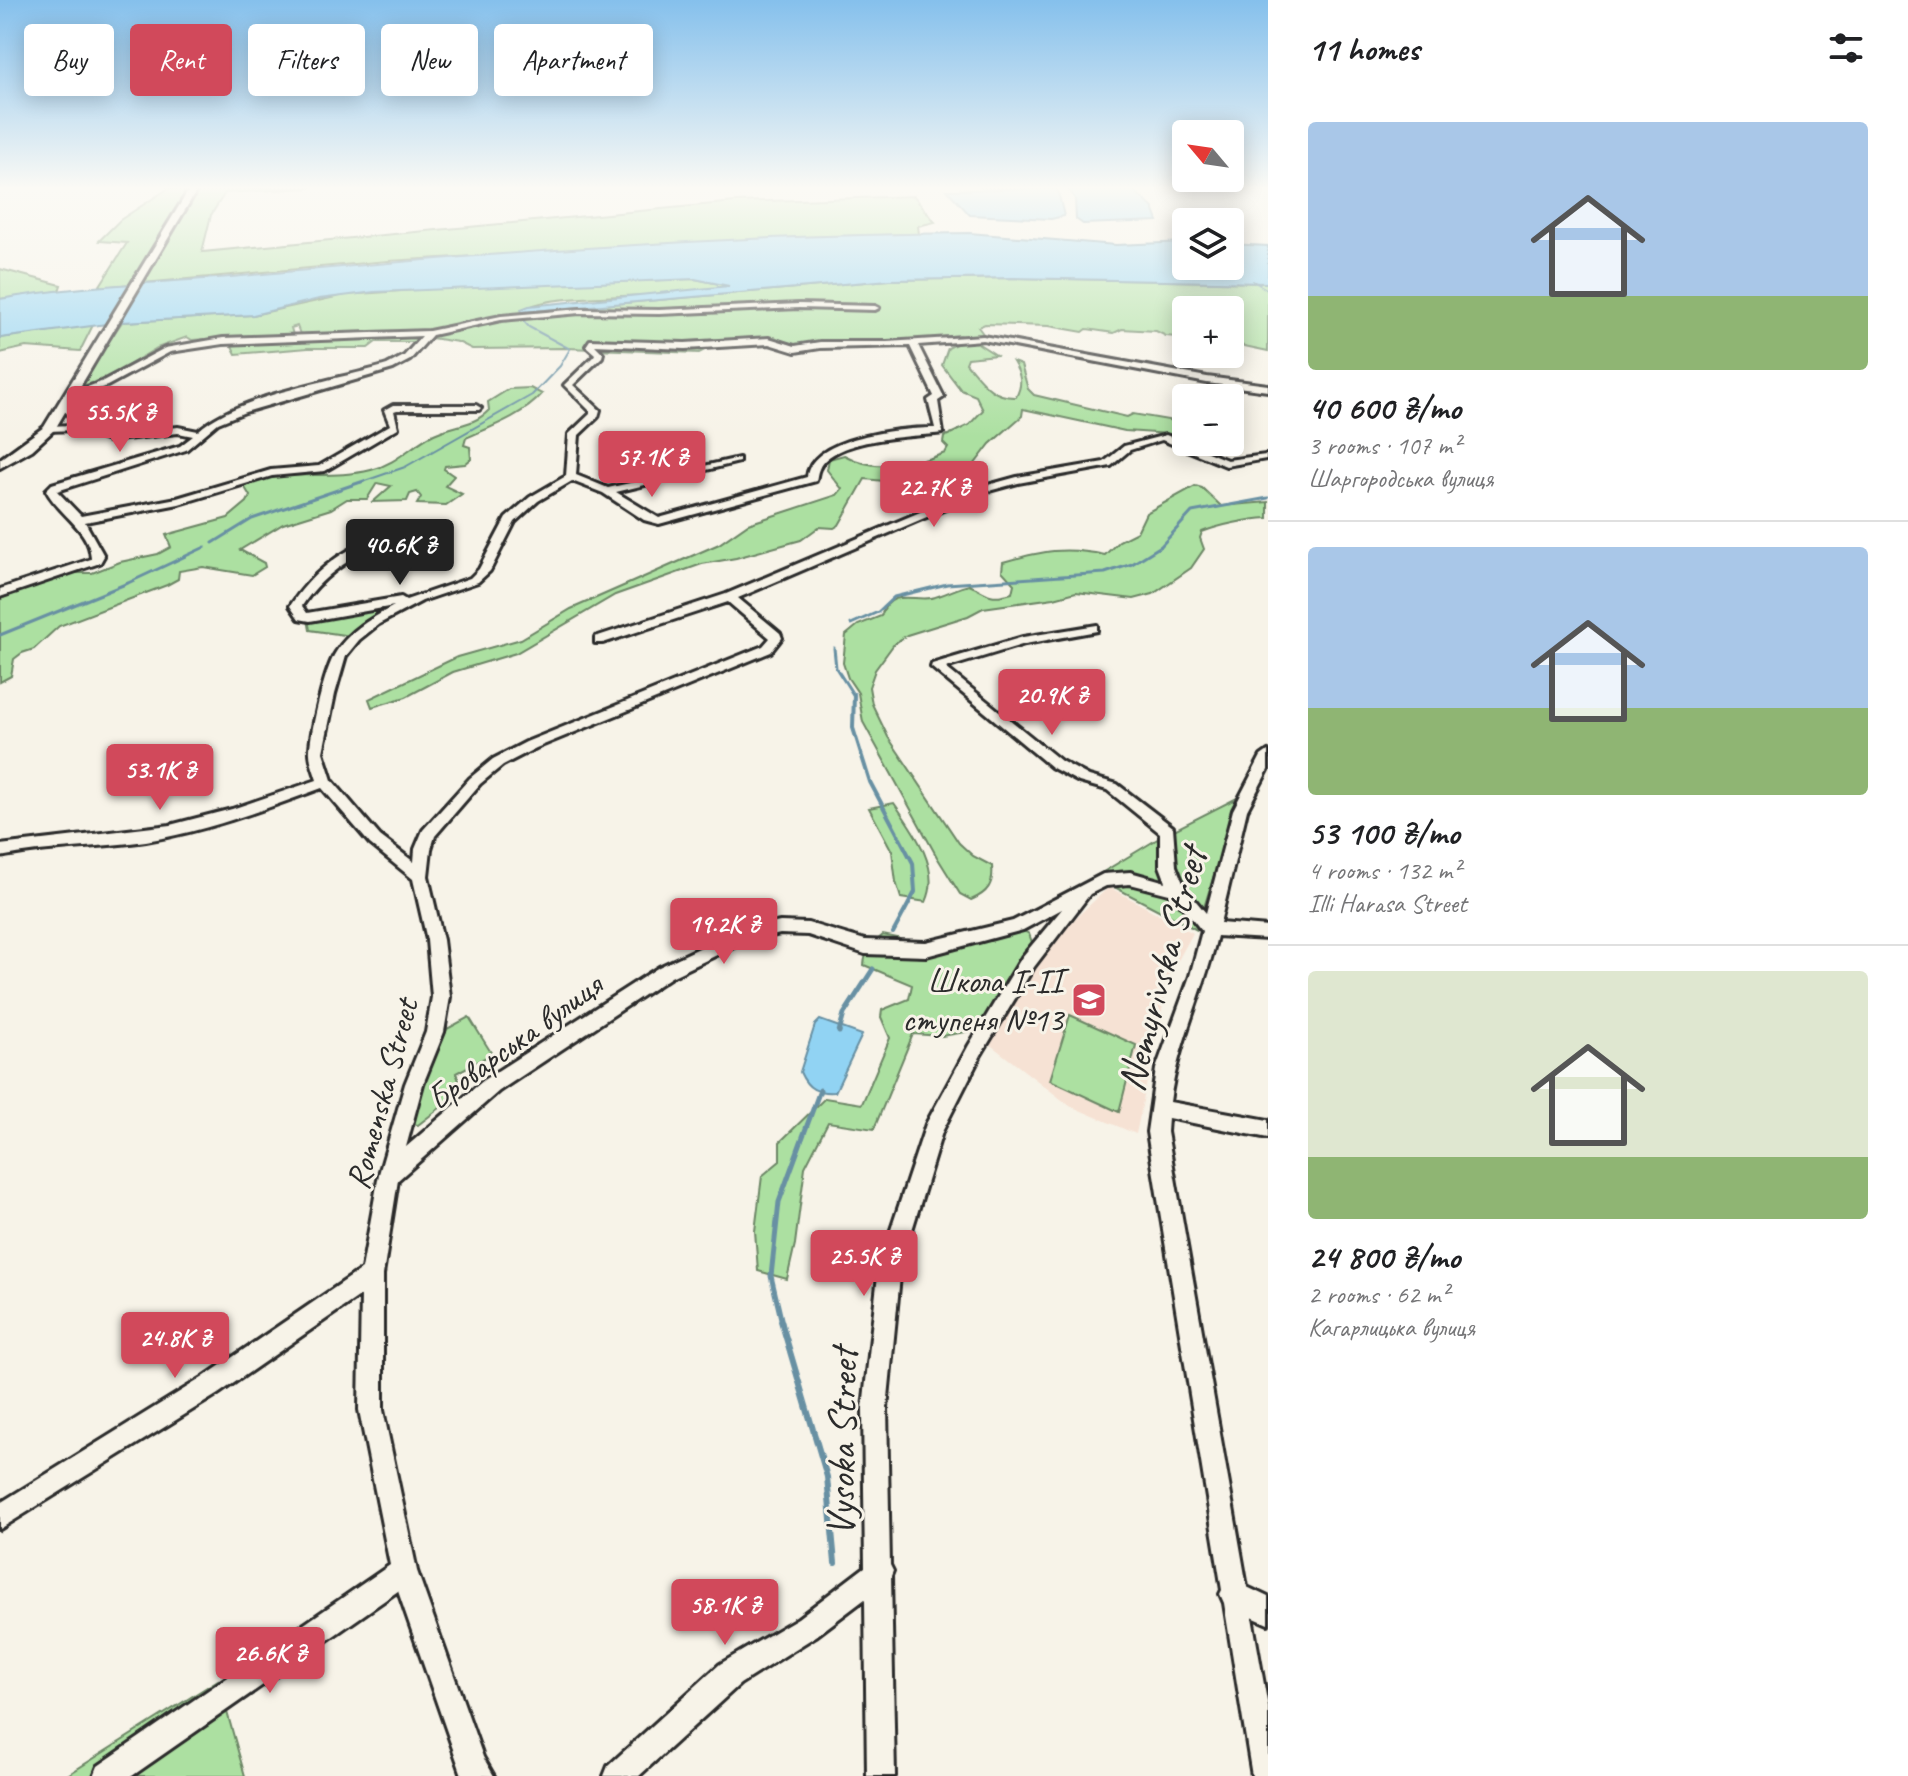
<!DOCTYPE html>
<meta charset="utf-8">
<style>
:root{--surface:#fff;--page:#f2f2f2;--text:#202124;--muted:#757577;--line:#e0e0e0;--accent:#d1495b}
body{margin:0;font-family:Caveat,sans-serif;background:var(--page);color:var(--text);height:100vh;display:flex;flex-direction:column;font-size:30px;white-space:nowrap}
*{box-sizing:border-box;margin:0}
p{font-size:26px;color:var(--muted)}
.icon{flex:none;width:44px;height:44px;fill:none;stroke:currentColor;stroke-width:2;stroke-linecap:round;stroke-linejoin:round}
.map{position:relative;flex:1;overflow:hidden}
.side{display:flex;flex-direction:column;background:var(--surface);width:640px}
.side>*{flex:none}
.hud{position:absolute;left:24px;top:24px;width:760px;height:72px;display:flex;gap:16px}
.needle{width:52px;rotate:299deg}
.buttons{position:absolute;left:1172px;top:120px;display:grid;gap:16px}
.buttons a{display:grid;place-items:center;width:72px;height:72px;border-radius:8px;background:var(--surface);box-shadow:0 4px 20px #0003;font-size:40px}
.price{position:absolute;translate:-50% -68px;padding:0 18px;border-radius:8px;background:var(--accent);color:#fff;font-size:26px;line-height:52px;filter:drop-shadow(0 2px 4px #0008)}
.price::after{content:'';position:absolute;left:50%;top:48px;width:24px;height:18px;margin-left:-12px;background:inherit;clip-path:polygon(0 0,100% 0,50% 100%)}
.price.selected{background:#222;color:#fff}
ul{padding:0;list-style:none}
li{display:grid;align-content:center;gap:16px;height:424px;padding:0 40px}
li+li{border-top:2px solid var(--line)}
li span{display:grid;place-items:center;height:248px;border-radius:8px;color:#555}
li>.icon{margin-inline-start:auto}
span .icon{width:144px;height:144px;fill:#fffc;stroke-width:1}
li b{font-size:34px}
h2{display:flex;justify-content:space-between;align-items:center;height:96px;padding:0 40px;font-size:34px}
.pill{padding:0 28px;border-radius:8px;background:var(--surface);box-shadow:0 4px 20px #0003;font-size:28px;line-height:72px}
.pill.selected{background:var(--accent);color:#fff}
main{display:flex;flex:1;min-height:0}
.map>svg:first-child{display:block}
.built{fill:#f6e2d4}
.green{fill:#ace0a1;stroke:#6c8666;stroke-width:2}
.water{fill:#91d3f3;stroke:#6890a3;stroke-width:2}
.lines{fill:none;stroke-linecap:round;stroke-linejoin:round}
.stream-far4{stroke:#6890a3;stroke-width:2}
.stream-far3{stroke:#6890a3;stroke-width:3}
.stream-far2{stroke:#6890a3;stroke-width:4}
.stream-far1{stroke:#6890a3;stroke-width:5}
.stream{stroke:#6890a3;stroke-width:6}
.minor-casing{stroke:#2b2b2b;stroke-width:6}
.major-casing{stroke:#2b2b2b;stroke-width:6}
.minor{fill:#f7f3e8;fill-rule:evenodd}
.major{fill:#f7f3e8;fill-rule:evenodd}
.labels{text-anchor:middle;stroke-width:6;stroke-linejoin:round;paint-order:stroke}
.poi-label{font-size:34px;fill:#2b2b2b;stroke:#f7f3e8;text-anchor:end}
.street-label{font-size:34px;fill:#2b2b2b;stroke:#f7f3e8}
.near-street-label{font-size:40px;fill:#2b2b2b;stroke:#f7f3e8}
</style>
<main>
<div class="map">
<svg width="1268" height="1776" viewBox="0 0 1268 1776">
<rect width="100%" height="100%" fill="#f7f3e8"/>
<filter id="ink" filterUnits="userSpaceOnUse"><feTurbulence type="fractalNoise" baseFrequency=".0125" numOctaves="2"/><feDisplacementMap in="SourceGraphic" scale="16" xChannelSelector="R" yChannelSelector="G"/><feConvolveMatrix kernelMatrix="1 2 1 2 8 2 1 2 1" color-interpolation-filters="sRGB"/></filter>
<g filter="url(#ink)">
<path class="built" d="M1109,887L1193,933L1169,977L1136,1134L1070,1106L988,1043L1053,939Z"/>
<path class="green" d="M169,188H311L225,193L211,215L202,252L735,202L914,196L935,222L918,226L919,234L805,237L388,261L99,287L127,243L99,241L120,220Z
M0,269L61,285L59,291L0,299Z
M1013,278L1268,283V351L1230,343V310H1186V338L1166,336L1156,331L1122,329L1114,333L1087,329L1083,332L1049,326L985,324L978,327L984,335L979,344L996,355L968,358L966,363C981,380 991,398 1016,397C1023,384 1021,375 1013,362L1021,365L1028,389L1034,395L1127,417L1133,414L1186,423V435L1125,431L1023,409L1022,416L990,444L974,465L959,470L884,481L865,479L839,525L834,528L819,527L801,540L736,558L702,564L615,595L516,653L453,672L406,697L372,707L369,699L457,657L521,639L571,609L719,544L748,524L837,495L842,489L827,470L829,459L844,455C877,473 911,466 945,453L948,448L943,443L944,437L969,425L983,410L976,396L961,390L942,365L948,348L966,339L960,335L900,341L817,342L794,346L775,337H758L718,343L699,353L566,348L472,349L458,342L431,338L416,342H376L368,348H308L236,354L231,344L324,340L325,336L300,334L297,326L291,328L293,335C278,337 260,344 247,336L192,340L187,337L157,348L104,380L78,387L122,322L253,315L345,295L459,287L695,279L729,286C693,301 537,289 522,312L889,280Z
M93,325L80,351L26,347L0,353V338Z
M530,388L542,394C524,415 491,427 466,438L464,445L470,447L471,459L465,464L445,466L444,469L454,476L445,486L462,494L446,505L417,504L421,497L417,492L410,494L407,501L373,502L391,486L377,483L367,499H347L331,509L283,524L240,550L264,563L265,567L252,575L203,567L179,571L178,579L167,585L59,626L34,649L22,653L14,659L11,676L0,682V599L66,573H92L120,562L158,554L171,547L166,535L228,518L247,502L250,496L244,486C284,467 328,481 371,470C397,464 411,445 434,434C454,424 473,427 489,410L488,402L509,389Z
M1195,486L1202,488L1221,506L1268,502V518C1249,519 1220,525 1202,532L1200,538L1204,549L1191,568L1153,594L1134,599L1076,592L1054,598L983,608L968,616L907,635L894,644L875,670L869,687L872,704L888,737L959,843L973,856L992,866C994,884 988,893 971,900L960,894L937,857L863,722L858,693L848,678L843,663L846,635L858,625L881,616C890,588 912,601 931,598C943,596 956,588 969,585C989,593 988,600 1012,593L1014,584L1002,571L1003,562C1042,551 1065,546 1105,555L1119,541L1137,532L1146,513Z
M379,609L381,612L351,636L310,630L308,619Z
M1235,799L1233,814L1197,930L1095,877L1164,835Z
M894,803C913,830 942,869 926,902L901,898L896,882L892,851L869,808Z
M1022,930L1029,934L1033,945L983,1029L942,1036L913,1034L874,1129L828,1122L805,1167L795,1244L787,1279L758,1271L755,1231L762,1176L780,1161V1142L825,1098L862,1104L890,1038L881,1017L882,1010L909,999L912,985L864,965C865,950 872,944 883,935L898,938L901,955L962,948Z
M1070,1015L1136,1045L1119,1112L1050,1080Z
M469,1017L492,1054L456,1073L463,1090L418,1125L412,1124V1113L447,1029Z
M218,1680L245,1776H66Z"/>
<path class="water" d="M1057,188L1064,216L1051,219L970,215L947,190Z
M1068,188H1131L1153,208L1158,221L1083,224L1076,219L1075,199Z
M969,233L1116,245L1186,242V266H1230V244L1268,246V283L1013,278L889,280L522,312L521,309L529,306L729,286L695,279L374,292L319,299L253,315L122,322L0,338V299C83,284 168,283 252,275C490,253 730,235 969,233Z
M820,1020L862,1035L835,1092C817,1093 808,1090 800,1072L815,1025Z"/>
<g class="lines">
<path class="stream-far4" d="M1253,281L1268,290
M519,313L539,311
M359,483L405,467L532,395L560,366L570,349L529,327L521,318"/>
<path class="stream-far3" d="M213,543L252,519L364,481
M851,624L878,612L894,597L947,584L1105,573L1132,564L1161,546L1192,512L1268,498
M0,635L128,583L205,547
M834,648L836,668L854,696"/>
<path class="stream-far2" d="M854,694L853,728L870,782L913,863L915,892L893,933"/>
<path class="stream-far1" d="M839,1032L844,1014L873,969
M782,1323L771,1276L779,1202L820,1090"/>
<path class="stream" d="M781,1321L827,1477L835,1563"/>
<defs>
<path id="minor" d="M799,304L875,306L879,308L875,310L799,308L659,314L580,313L501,320L432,335L410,360L393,369L245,412L218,423L186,450L57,491L81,516L177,498L271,470L319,466L390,425L384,410L393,405H476L481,408L479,410H397L394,411L398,428L325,471L272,476L179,504L85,522L104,556L100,563L0,597V589L91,559C91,530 58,514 46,490L52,484L180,446L193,436L178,433L108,441L77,430L46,431V427L49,426L72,425L70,416L59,406L61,404H67L77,413L82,425L109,435L178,427L198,431C234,396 337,380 387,365L404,356L422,336L223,344L170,352L107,386L70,398L65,395L101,382L165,348L223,338L429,331L501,316L580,309L659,310Z
M983,336L1207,377L1268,385V391L1207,383L983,340L918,345L944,397L938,401L943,433C914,437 833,437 819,469C817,473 817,477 816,481L659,524L644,520L603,493L572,481L538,501L515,522L490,571L478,582L422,601L379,624L359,640L346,656L335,694L323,752L332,780L380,836L414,862L415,849L423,830L470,778L493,759L526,742L763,646L770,638L728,602L603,643H595V637L726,594L977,488L1017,477L1104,462L1124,446L1166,435L1227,460L1266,455V459L1226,466L1162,440L1130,450L1111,466L1018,483L985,492L738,598L780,633L782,638L771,652L536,748L503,765L480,784L435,836L431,849L428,876L443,940L450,997L444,1032L423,1084L406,1147L485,1079L659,967L733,932L780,922L808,923L865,940L926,942L1013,921L1103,874L1130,872L1166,882L1160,866V833L1107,790L1079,782L1051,767L931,667L932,664L1023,637L1097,625V631L1025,644L946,668L1061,761L1089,776L1117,784L1173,827L1176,866L1185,888L1206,913L1233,810L1261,756L1268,751V770L1247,810L1220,923L1268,927V939L1217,936C1204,992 1177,1045 1170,1102L1268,1120V1138L1168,1118L1167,1132L1247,1587L1268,1597V1624L1252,1617L1268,1707V1776H1252L1224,1603L1220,1594L1222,1590L1147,1132L1156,1069L1190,976L1202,931L1173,895L1130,884L1106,886L1090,894L1034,967L981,1055L942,1132L901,1266L887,1408L890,1565L893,1571L891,1576L895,1776H867L865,1599L816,1636L740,1684L639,1776H604L608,1766L720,1664L798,1618L865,1567L863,1408L879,1266L926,1124L969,1045L1022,957L1062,909L1023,930L926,956L865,954L808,935L780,934L742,943L671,977L499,1091L398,1180L383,1275V1410L417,1571L483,1757L494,1776L462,1775L398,1591L132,1776H94L98,1766L390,1565L359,1410L361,1295L218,1394L0,1529V1503L202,1378L362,1269L379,1174L405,1084L426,1032L432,997L427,940L413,879L370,844L322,788C265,809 207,831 146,841C98,848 48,847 0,857V845L170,825L232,809L317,780C314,770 309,759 310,749C311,729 325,668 336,652C350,630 372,618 394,606L310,621L299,619L290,606C310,576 337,552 372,540L376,541V545C346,561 321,577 302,606L307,613L401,597L406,600L470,578L479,569L506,518L530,497L566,476L569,434L590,414V411L564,385L594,356L595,354L586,346L590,340L685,343L769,338L795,346L820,342H887ZM769,344L795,352L820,348L910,346L934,396L928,400L935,428C903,428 811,436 807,477L659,518L616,492L739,462V458L608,488L576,475L579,435L598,417L600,410L573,385L602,357L603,353L595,345L685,349Z"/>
<path id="major" d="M190,188H198L55,429L32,450L0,468V459L44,427Z"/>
</defs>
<use href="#minor" class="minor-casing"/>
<use href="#major" class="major-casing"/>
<use href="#minor" class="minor"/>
<use href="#major" class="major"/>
</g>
</g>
<linearGradient id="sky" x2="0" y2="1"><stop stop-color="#85c0ec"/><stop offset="0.43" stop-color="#fbfaf5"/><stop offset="1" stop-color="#fbfaf5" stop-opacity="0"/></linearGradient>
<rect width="1268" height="437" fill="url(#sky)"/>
<defs>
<symbol id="school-square" viewBox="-11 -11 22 22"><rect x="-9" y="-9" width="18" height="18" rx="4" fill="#d1495b" stroke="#f7f3e8"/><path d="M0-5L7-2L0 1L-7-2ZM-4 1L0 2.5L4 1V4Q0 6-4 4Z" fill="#fff"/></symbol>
</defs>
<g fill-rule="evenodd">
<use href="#school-square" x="1069" y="980" width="40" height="40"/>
</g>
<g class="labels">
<g class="poi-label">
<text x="1063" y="992">Школа I-II<tspan x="1063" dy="39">ступеня №13</tspan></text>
</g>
<g class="street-label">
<text transform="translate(514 1041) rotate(-36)" y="12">Броварська вулиця</text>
<text transform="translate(381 1094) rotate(-75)" y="12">Romenska Street</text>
</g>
<g class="near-street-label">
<text transform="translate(1161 969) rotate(-75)" y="14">Nemyrivska Street</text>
<text transform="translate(841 1442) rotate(-89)" y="14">Vysoka Street</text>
</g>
</g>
</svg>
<div class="buttons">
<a><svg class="needle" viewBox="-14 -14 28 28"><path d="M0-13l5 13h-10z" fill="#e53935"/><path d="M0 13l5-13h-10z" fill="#757577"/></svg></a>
<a><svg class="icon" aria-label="layers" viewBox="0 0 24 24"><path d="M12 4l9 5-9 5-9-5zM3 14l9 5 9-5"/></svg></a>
<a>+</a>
<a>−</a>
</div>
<b class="price" style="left:120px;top:454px">55.5K ₴</b>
<b class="price" style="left:652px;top:499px">57.1K ₴</b>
<b class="price" style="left:934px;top:529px">22.7K ₴</b>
<b class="price selected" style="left:400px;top:587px">40.6K ₴</b>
<b class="price" style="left:1052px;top:737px">20.9K ₴</b>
<b class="price" style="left:160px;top:812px">53.1K ₴</b>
<b class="price" style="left:724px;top:966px">19.2K ₴</b>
<b class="price" style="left:864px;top:1298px">25.5K ₴</b>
<b class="price" style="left:175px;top:1380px">24.8K ₴</b>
<b class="price" style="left:725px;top:1647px">58.1K ₴</b>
<b class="price" style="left:270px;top:1695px">26.6K ₴</b>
<div class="hud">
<a class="pill">Buy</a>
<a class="pill selected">Rent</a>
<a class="pill">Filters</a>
<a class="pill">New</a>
<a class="pill">Apartment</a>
</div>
</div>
<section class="side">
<h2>11 homes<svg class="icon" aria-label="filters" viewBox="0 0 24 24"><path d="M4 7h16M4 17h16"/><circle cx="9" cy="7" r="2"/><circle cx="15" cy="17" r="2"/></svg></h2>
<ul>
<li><span style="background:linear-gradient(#a9c7e8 70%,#8fb573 0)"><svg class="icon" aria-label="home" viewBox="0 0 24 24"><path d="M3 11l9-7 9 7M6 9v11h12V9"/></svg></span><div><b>40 600 ₴/mo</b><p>3 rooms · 107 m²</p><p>Шаргородська вулиця</p></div></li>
<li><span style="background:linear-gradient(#a9c7e8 65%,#8fb573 0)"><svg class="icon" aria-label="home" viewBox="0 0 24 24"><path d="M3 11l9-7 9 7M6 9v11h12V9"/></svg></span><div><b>53 100 ₴/mo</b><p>4 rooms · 132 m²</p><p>Illi Harasa Street</p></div></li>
<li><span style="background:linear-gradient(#dfe7d0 75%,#8fb573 0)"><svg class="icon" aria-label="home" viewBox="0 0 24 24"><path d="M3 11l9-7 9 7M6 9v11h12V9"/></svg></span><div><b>24 800 ₴/mo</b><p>2 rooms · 62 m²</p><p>Кагарлицька вулиця</p></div></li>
</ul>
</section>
</main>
